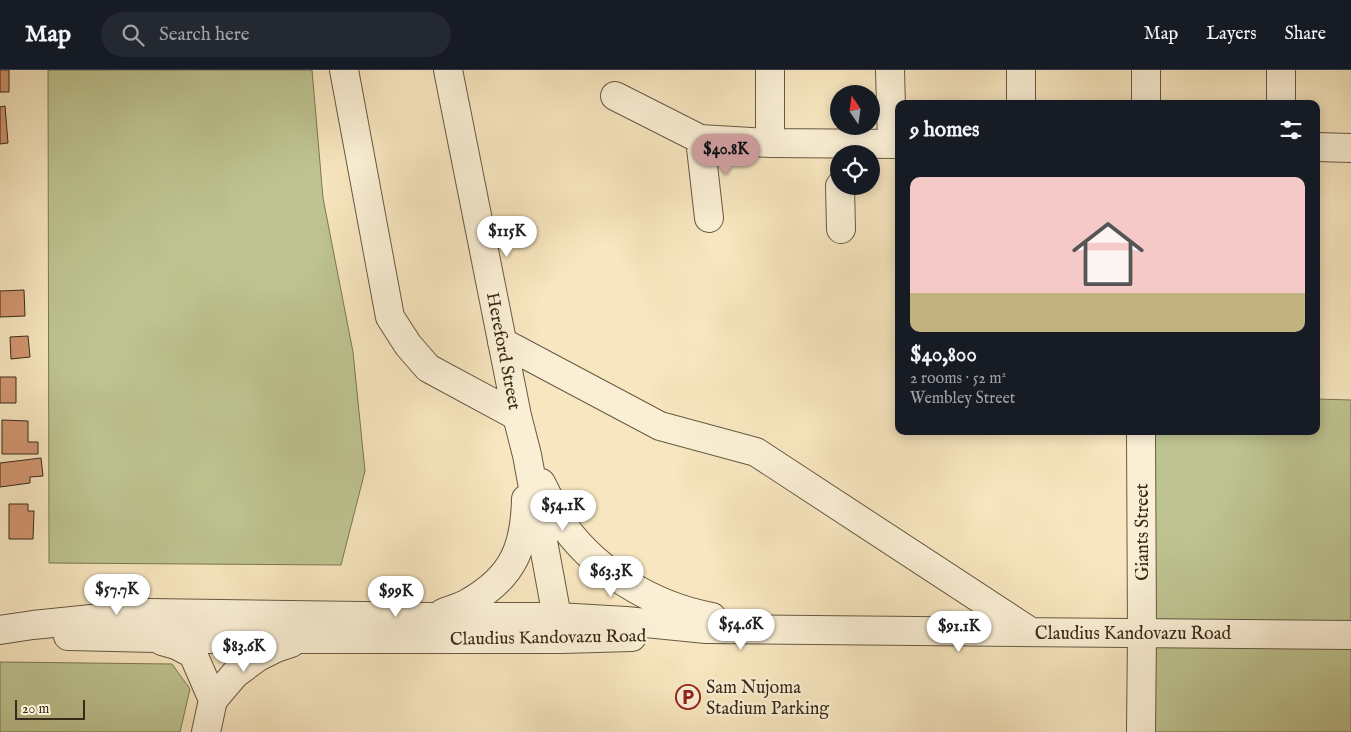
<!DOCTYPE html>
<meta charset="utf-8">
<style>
:root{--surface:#171b24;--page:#242831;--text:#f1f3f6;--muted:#9ea1a6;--line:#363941;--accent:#c59692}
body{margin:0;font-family:"IM FELL English",serif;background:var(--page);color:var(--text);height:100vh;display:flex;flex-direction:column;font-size:19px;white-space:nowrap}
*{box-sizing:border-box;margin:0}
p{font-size:16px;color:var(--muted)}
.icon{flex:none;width:28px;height:28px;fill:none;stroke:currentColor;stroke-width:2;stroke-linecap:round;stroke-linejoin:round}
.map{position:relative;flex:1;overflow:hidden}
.side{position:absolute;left:895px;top:30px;width:425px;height:335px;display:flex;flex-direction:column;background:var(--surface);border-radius:10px;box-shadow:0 2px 12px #0003}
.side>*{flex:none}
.needle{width:32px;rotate:347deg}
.buttons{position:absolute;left:830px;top:15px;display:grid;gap:10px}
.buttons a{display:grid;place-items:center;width:50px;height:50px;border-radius:50%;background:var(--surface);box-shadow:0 2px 12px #0003;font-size:25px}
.scale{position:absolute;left:15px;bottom:12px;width:70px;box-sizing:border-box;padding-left:5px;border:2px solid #382a19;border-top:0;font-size:14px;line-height:18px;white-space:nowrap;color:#382a19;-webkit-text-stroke:4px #faefd5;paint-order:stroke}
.price{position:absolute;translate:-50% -42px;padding:0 11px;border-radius:18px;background:#fff;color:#222;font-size:16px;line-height:32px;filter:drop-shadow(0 1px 2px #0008)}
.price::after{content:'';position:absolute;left:50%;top:30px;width:15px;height:11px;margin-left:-8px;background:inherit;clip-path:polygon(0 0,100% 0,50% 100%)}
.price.active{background:var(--accent);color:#111}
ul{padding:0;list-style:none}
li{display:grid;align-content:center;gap:10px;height:265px;padding:0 15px}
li+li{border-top:1px solid var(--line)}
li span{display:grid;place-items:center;height:155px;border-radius:10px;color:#555}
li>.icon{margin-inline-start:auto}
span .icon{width:90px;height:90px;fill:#fffc;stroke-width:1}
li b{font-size:21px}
h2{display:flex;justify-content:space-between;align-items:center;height:60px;padding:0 15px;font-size:21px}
header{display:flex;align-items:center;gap:30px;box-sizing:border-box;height:70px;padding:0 25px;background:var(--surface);border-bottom:1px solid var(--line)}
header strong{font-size:24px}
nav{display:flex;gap:28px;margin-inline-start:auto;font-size:18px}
.search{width:350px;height:45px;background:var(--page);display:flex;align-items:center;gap:12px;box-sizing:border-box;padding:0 18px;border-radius:28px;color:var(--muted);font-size:19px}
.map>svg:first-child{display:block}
.green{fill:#bec491;stroke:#7b7755}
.building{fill:#d29670;stroke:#382a19}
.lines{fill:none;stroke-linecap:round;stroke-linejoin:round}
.minor-casing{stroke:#685942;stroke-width:30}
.minor{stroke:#faefd5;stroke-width:28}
.labels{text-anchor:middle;stroke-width:4.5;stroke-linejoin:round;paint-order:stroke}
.street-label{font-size:18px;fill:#382a19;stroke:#faefd5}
.poi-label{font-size:18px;fill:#382a19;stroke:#faefd5;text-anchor:start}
</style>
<header>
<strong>Map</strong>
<div class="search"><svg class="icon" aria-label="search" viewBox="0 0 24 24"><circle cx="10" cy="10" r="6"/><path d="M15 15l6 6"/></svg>Search here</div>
<nav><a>Map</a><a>Layers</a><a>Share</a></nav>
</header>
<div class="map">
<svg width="1351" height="662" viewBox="0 0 1351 662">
<rect width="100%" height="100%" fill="#f7e6bf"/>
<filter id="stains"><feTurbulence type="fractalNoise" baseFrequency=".004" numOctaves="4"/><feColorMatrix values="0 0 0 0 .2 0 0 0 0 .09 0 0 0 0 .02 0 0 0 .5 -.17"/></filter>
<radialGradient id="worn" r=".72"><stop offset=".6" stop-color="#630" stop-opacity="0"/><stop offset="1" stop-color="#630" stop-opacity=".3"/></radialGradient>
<path class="green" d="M48,0H312L323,128L353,282L365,401L341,495L49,493Z
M1316,329L1351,330V662H1141V361H1316Z
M0,592L172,594L190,619L180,662H0Z"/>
<path class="building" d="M0,0H9V22H0Z
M5,36L8,73L0,74V37Z
M24,220L25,246L0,247V221Z
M28,266L30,287L11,289L10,267Z
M0,307H16V333H0Z
M2,350L28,351V372H38V384H2Z
M41,388L43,406L30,407V413L0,417V393Z
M9,434H28V441H34L33,469H9Z"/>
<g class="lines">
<defs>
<path id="minor" d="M344,0L390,247L408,275L428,298L517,346
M448,0L517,346L527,385L560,563
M890,0L892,73
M1021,0V34
M615,26L700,69L770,73L899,74
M1146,34V0
M1281,34V0
M700,69L709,148
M770,73V2
M1316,77L1351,78
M840,116L841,159
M502,272L660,356L756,382L1031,562
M541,413C547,424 552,436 558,447C591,499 652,536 712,547
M443,543C452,539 463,537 471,531C514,506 525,476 526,429
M0,560L33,555L150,543L433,547H557L626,551L706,559L1351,565
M68,566L200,569H562L632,567
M162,571L176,575L193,584L213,630
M206,662L213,630L235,604L258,587L276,578L291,573
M1141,662L1142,563L1141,361"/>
</defs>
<use href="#minor" class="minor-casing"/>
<use href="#minor" class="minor"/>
</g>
<defs>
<symbol id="parking-ring" viewBox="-11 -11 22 22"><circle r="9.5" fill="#faefd5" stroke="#8f2418" stroke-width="1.5"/><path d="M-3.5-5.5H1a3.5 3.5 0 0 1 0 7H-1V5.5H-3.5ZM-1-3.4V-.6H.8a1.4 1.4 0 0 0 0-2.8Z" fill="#8f2418"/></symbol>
</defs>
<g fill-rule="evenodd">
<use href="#parking-ring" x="674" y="613" width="28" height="28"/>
</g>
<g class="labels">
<g class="street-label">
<text transform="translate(504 281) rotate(79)" y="6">Hereford Street</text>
<text transform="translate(1142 462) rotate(-90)" y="6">Giants Street</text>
<text x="1133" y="569">Claudius Kandovazu Road</text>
<text transform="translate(548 567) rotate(-1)" y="6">Claudius Kandovazu Road</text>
</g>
<g class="poi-label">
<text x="706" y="623">Sam Nujoma<tspan x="706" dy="21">Stadium Parking</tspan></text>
</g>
</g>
<rect width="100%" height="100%" filter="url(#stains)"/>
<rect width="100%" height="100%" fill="url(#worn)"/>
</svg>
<div class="buttons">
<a><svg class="needle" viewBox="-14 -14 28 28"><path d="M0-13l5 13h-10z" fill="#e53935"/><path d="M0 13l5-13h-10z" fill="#9ea1a6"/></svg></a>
<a><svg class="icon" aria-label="locate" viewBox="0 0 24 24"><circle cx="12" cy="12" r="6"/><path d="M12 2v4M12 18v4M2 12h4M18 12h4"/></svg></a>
</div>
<div class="scale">20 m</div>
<b class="price active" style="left:726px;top:106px">$40.8K</b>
<b class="price" style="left:507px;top:188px">$115K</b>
<b class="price" style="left:563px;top:462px">$54.1K</b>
<b class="price" style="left:611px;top:528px">$63.3K</b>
<b class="price" style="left:117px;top:546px">$57.7K</b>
<b class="price" style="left:396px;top:548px">$99K</b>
<b class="price" style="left:741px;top:581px">$54.6K</b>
<b class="price" style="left:959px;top:583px">$91.1K</b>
<b class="price" style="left:244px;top:603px">$83.6K</b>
<section class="side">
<h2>9 homes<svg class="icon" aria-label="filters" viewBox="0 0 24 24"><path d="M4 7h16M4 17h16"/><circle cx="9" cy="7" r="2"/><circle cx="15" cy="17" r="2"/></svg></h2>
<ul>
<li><span style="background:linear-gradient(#f6c9c9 75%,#c2b280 0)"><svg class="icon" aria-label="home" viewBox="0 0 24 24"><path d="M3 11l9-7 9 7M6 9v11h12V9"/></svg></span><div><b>$40,800</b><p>2 rooms · 52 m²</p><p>Wembley Street</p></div></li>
</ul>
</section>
</div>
